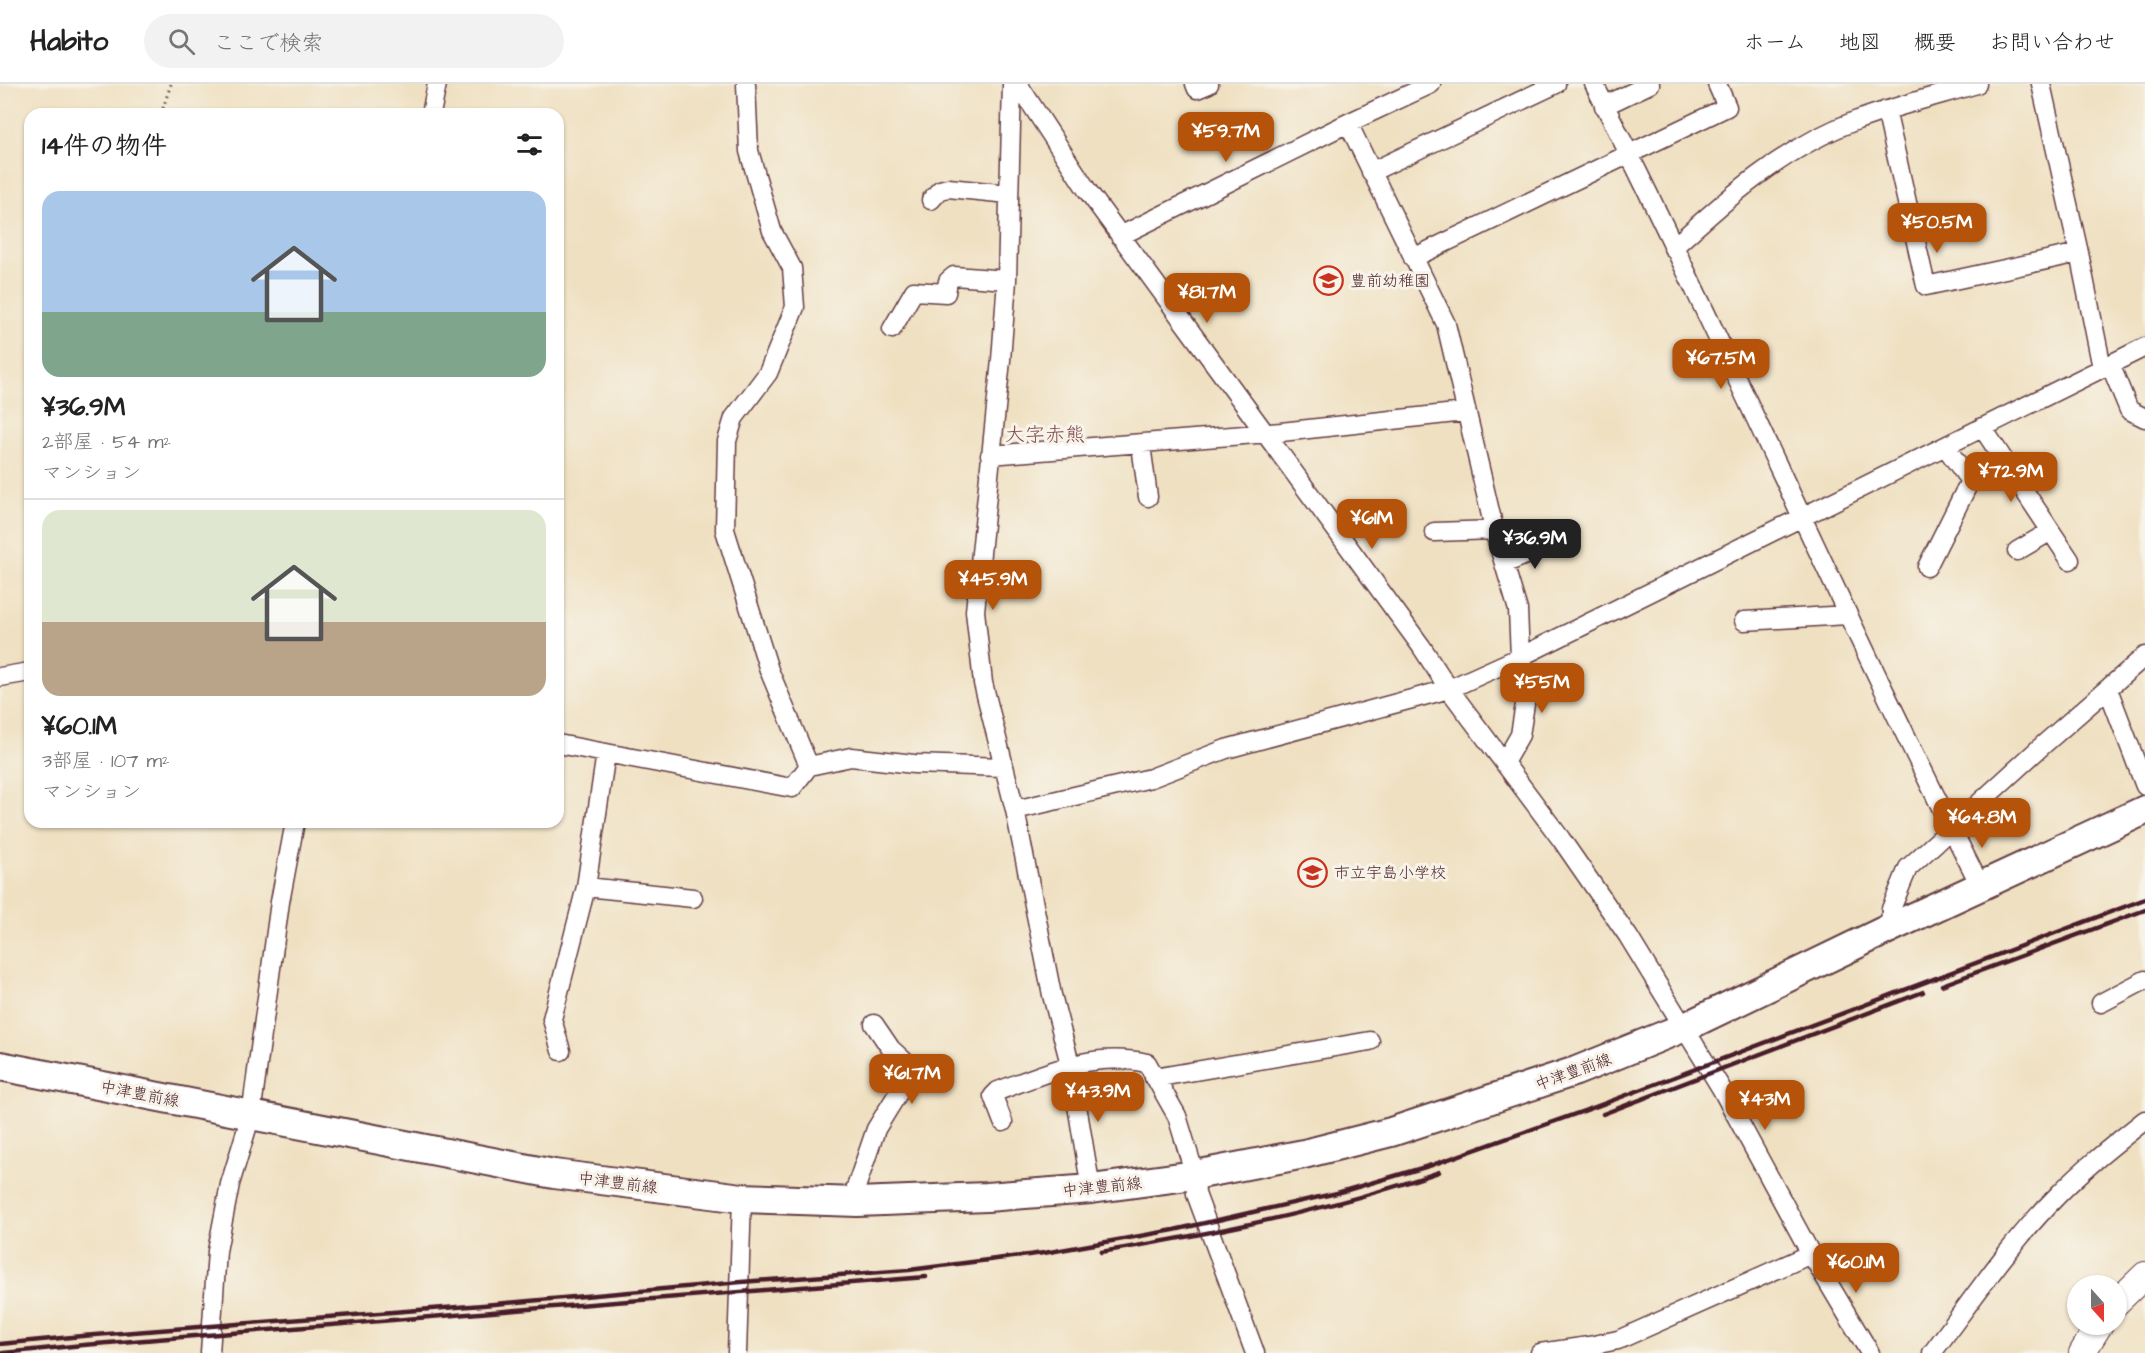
<!DOCTYPE html>
<html lang="ja">
<meta charset="utf-8">
<style>
:root{--surface:#fff;--page:#f2f2f2;--text:#222;--muted:#767676;--line:#e0e0e0;--accent:#b45309}
body{margin:0;font-family:"Architects Daughter","Klee One",sans-serif;background:var(--page);color:var(--text);height:100vh;display:flex;flex-direction:column;font-size:22px;white-space:nowrap}
*{box-sizing:border-box;margin:0}
p{font-size:20px;color:var(--muted)}
.icon{flex:none;width:33px;height:33px;fill:none;stroke:currentColor;stroke-width:2;stroke-linecap:round;stroke-linejoin:round}
.map{position:relative;flex:1;overflow:hidden}
.panel{position:absolute;left:24px;top:24px;width:540px;height:720px;display:flex;flex-direction:column;background:var(--surface);border-radius:18px;box-shadow:0 2px 4px #0004}
.panel>*{flex:none}
.needle{width:39px;rotate:159deg}
.buttons{position:absolute;left:2067px;top:1191px;display:grid;gap:12px}
.buttons a{display:grid;place-items:center;width:60px;height:60px;border-radius:50%;background:var(--surface);box-shadow:0 2px 4px #0004;font-size:30px}
.price{position:absolute;translate:-50% -51px;padding:0 14px;border-radius:12px;background:var(--accent);color:#fff;font-size:20px;line-height:39px;filter:drop-shadow(0 2px 3px #0008)}
.price::after{content:'';position:absolute;left:50%;top:36px;width:18px;height:14px;margin-left:-9px;background:inherit;clip-path:polygon(0 0,100% 0,50% 100%)}
.price.selected{background:#222;color:#fff}
ul{padding:0;list-style:none}
li{display:grid;align-content:center;gap:12px;height:318px;padding:0 18px}
li+li{border-top:2px solid var(--line)}
li span{display:grid;place-items:center;height:186px;border-radius:18px;color:#555}
li>.icon{margin-inline-start:auto}
span .icon{width:108px;height:108px;fill:#fffc;stroke-width:1}
li b{font-size:26px}
h2{display:flex;justify-content:space-between;align-items:center;height:72px;padding:0 18px;font-size:26px}
header{display:flex;align-items:center;gap:36px;box-sizing:border-box;height:84px;padding:0 30px;background:var(--surface);border-bottom:2px solid var(--line)}
header strong{font-size:28px}
nav{display:flex;gap:33px;margin-inline-start:auto;font-size:21px}
.search{width:420px;height:54px;background:var(--page);display:flex;align-items:center;gap:15px;box-sizing:border-box;padding:0 21px;border-radius:33px;color:var(--muted);font-size:22px}
.map>svg:first-child{display:block}
.lines{fill:none;stroke-linecap:round;stroke-linejoin:round}
.minor-casing{stroke:#633c42;stroke-width:21}
.secondary-casing{stroke:#633c42;stroke-width:28}
.primary-casing{stroke:#633c42;stroke-width:32}
.path{stroke:#633c42;stroke-width:3;stroke-dasharray:1.5 4.5;stroke-linecap:butt}
.minor{stroke:#fff;stroke-width:18}
.secondary{stroke:#fff;stroke-width:26}
.primary{stroke:#fff;stroke-width:28}
.rail{stroke:#4a1f2b;stroke-width:4.5}
.labels{text-anchor:middle;stroke-width:6;stroke-linejoin:round;paint-order:stroke}
.poi-label{font-size:16px;fill:#4a1f2b;stroke:#f7f3e8;text-anchor:start}
.street-label{font-size:16px;fill:#4a1f2b;stroke:#f7f3e8}
.quarter-label{font-size:20px;fill:#834d50;stroke:#f7f3e8}
</style>
<header>
<strong>Habito</strong>
<div class="search"><svg class="icon" aria-label="search" viewBox="0 0 24 24"><circle cx="10" cy="10" r="6"/><path d="M15 15l6 6"/></svg>ここで検索</div>
<nav><a>ホーム</a><a>地図</a><a>概要</a><a>お問い合わせ</a></nav>
</header>
<div class="map">
<svg width="2145" height="1269" viewBox="0 0 2145 1269">
<rect width="100%" height="100%" fill="#f7f3e8"/>
<filter id="ink" filterUnits="userSpaceOnUse"><feTurbulence type="fractalNoise" baseFrequency=".0167" numOctaves="2"/><feDisplacementMap in="SourceGraphic" scale="12" xChannelSelector="R" yChannelSelector="G"/><feConvolveMatrix kernelMatrix="1 2 1 2 8 2 1 2 1" color-interpolation-filters="sRGB"/></filter>
<filter id="wash" filterUnits="userSpaceOnUse"><feTurbulence type="fractalNoise" baseFrequency=".008" numOctaves="4" result="noise"/><feDisplacementMap in="SourceGraphic" scale="24" xChannelSelector="R" yChannelSelector="G"/><feGaussianBlur stdDeviation="1.35" result="paint"/><feColorMatrix in="noise" values="0 0 0 0 0 0 0 0 0 0 0 0 0 0 0 0 0 1.4 0 .05"/><feComposite in="paint" operator="in"/></filter>
<g filter="url(#wash)">
<rect width="100%" height="100%" fill="#efe0c1"/>
</g>
<g filter="url(#ink)">
<g class="lines">
<defs>
<path id="minor" d="M746,0L749,67L772,147L792,184L795,223L768,289L734,334L727,357L725,446L769,586L809,682
M1012,0L1007,196L1001,276L975,527L983,599L1015,726L1052,911L1070,980L1091,1105
M1018,0L1087,106L1421,562L1449,605L1561,755L1628,852L1721,1004L1811,1170L1870,1269
M1195,0L1197,5L1209,0
M1594,0C1728,265 1846,538 1981,803
M2041,0L2079,169L2102,284
M1604,22L1650,0
M1886,26L1926,202L2079,169
M431,30L437,0
M1348,39L1446,240L1496,453L1518,526L1520,573L1526,596V614L1520,651L1505,677
M1371,88L1556,0
M931,116L940,106L948,104L1009,110
M1120,152L1348,39L1431,0
M1673,164C1727,114 1785,63 1855,37C1895,22 1936,12 1977,0
M1413,174L1727,23L1717,0
M892,245L914,207L946,209L948,197L954,192L1007,196
M2110,280L2129,326L2145,334
M1982,343L2070,476
M1141,361L1148,413
M990,371L1281,348L1465,328
M1434,448L1495,446
M2017,467L2051,447
M1504,480L1552,460
M1927,483L1970,397L1945,362
M1744,537L1848,531
M0,593L30,588
M2108,605L2145,702
M558,660L792,704L809,682L851,673L914,680L1003,683
M606,669L586,803L693,814
M1015,726L1151,694L1226,665L1449,605L1520,573L2145,263
M1890,844L1891,825L1908,784L2043,661L2145,572
M2101,919L2145,896
M561,967L552,935L586,803
M1154,994L1370,957
M1003,1038L993,1012L998,1007C1048,988 1093,967 1147,979L1177,1032L1195,1091L1196,1110L1255,1269
M851,1118L876,1045L913,985L891,965L874,940
M210,1269L217,1167L230,1100L251,1031L280,818L295,738
M737,1269L742,1114
M1540,1269L1589,1262L1618,1256L1811,1170
M1932,1269C1972,1216 2011,1158 2058,1111C2085,1083 2115,1060 2145,1036"/>
<path id="secondary" d="M2116,1219L2145,1191
M2082,1269L2100,1240"/>
<path id="primary" d="M0,982L554,1090L742,1114L857,1118L987,1113L1091,1105L1195,1091L1304,1070L1391,1048L1576,987L1685,943L1890,844L2145,726"/>
</defs>
<use href="#minor" class="minor-casing"/>
<use href="#secondary" class="secondary-casing"/>
<use href="#primary" class="primary-casing"/>
<path class="path" d="M161,30L171,0"/>
<use href="#minor" class="minor"/>
<use href="#secondary" class="secondary"/>
<use href="#primary" class="primary"/>
<path class="rail" d="M1942,901L2145,826
M1603,1030L1923,908
M1101,1168C1215,1149 1330,1126 1439,1088
M0,1260L82,1252L483,1221L741,1198L909,1186L1044,1169L1174,1146L1337,1109L1432,1081L1595,1023L2145,815
M3,1269L83,1261L926,1193"/>
</g>
</g>
<defs>
<symbol id="school-ring" viewBox="-11 -11 22 22"><circle r="9.5" fill="#f7f3e8" stroke="#c8321e" stroke-width="1.5"/><path d="M0-5L7-2L0 1L-7-2ZM-4 1L0 2.5L4 1V4Q0 6-4 4Z" fill="#c8321e"/></symbol>
</defs>
<g fill-rule="evenodd">
<use href="#school-ring" x="1312" y="180" width="33" height="33"/>
<use href="#school-ring" x="1296" y="772" width="33" height="33"/>
</g>
<g class="labels">
<g class="poi-label">
<text x="1350" y="202">豊前幼稚園</text>
<text x="1334" y="794">市立宇島小学校</text>
</g>
<g class="street-label">
<text transform="translate(1573 987) rotate(-20)" y="6">中津豊前線</text>
<text transform="translate(140 1009) rotate(11)" y="6">中津豊前線</text>
<text transform="translate(618 1098) rotate(7)" y="6">中津豊前線</text>
<text transform="translate(1102 1102) rotate(-6)" y="6">中津豊前線</text>
</g>
<g class="quarter-label">
<text x="1045" y="357">大字赤熊</text>
</g>
</g>
</svg>
<div class="buttons">
<a><svg class="needle" viewBox="-14 -14 28 28"><path d="M0-13l5 13h-10z" fill="#e53935"/><path d="M0 13l5-13h-10z" fill="#767676"/></svg></a>
</div>
<b class="price" style="left:1226px;top:79px">¥59.7M</b>
<b class="price" style="left:1937px;top:170px">¥50.5M</b>
<b class="price" style="left:1207px;top:240px">¥81.7M</b>
<b class="price" style="left:1721px;top:306px">¥67.5M</b>
<b class="price" style="left:2011px;top:419px">¥72.9M</b>
<b class="price" style="left:1372px;top:466px">¥61M</b>
<b class="price selected" style="left:1535px;top:486px">¥36.9M</b>
<b class="price" style="left:993px;top:527px">¥45.9M</b>
<b class="price" style="left:1542px;top:630px">¥55M</b>
<b class="price" style="left:1982px;top:765px">¥64.8M</b>
<b class="price" style="left:912px;top:1021px">¥61.7M</b>
<b class="price" style="left:1098px;top:1039px">¥43.9M</b>
<b class="price" style="left:1765px;top:1047px">¥43M</b>
<b class="price" style="left:1856px;top:1210px">¥60.1M</b>
<section class="panel">
<h2>14件の物件<svg class="icon" aria-label="filters" viewBox="0 0 24 24"><path d="M4 7h16M4 17h16"/><circle cx="9" cy="7" r="2"/><circle cx="15" cy="17" r="2"/></svg></h2>
<ul>
<li><span style="background:linear-gradient(#a9c7e8 65%,#7fa58c 0)"><svg class="icon" aria-label="home" viewBox="0 0 24 24"><path d="M3 11l9-7 9 7M6 9v11h12V9"/></svg></span><div><b>¥36.9M</b><p>2部屋 · 54 m²</p><p>マンション</p></div></li>
<li><span style="background:linear-gradient(#dfe7d0 60%,#b9a48a 0)"><svg class="icon" aria-label="home" viewBox="0 0 24 24"><path d="M3 11l9-7 9 7M6 9v11h12V9"/></svg></span><div><b>¥60.1M</b><p>3部屋 · 107 m²</p><p>マンション</p></div></li>
</ul>
</section>
</div>
